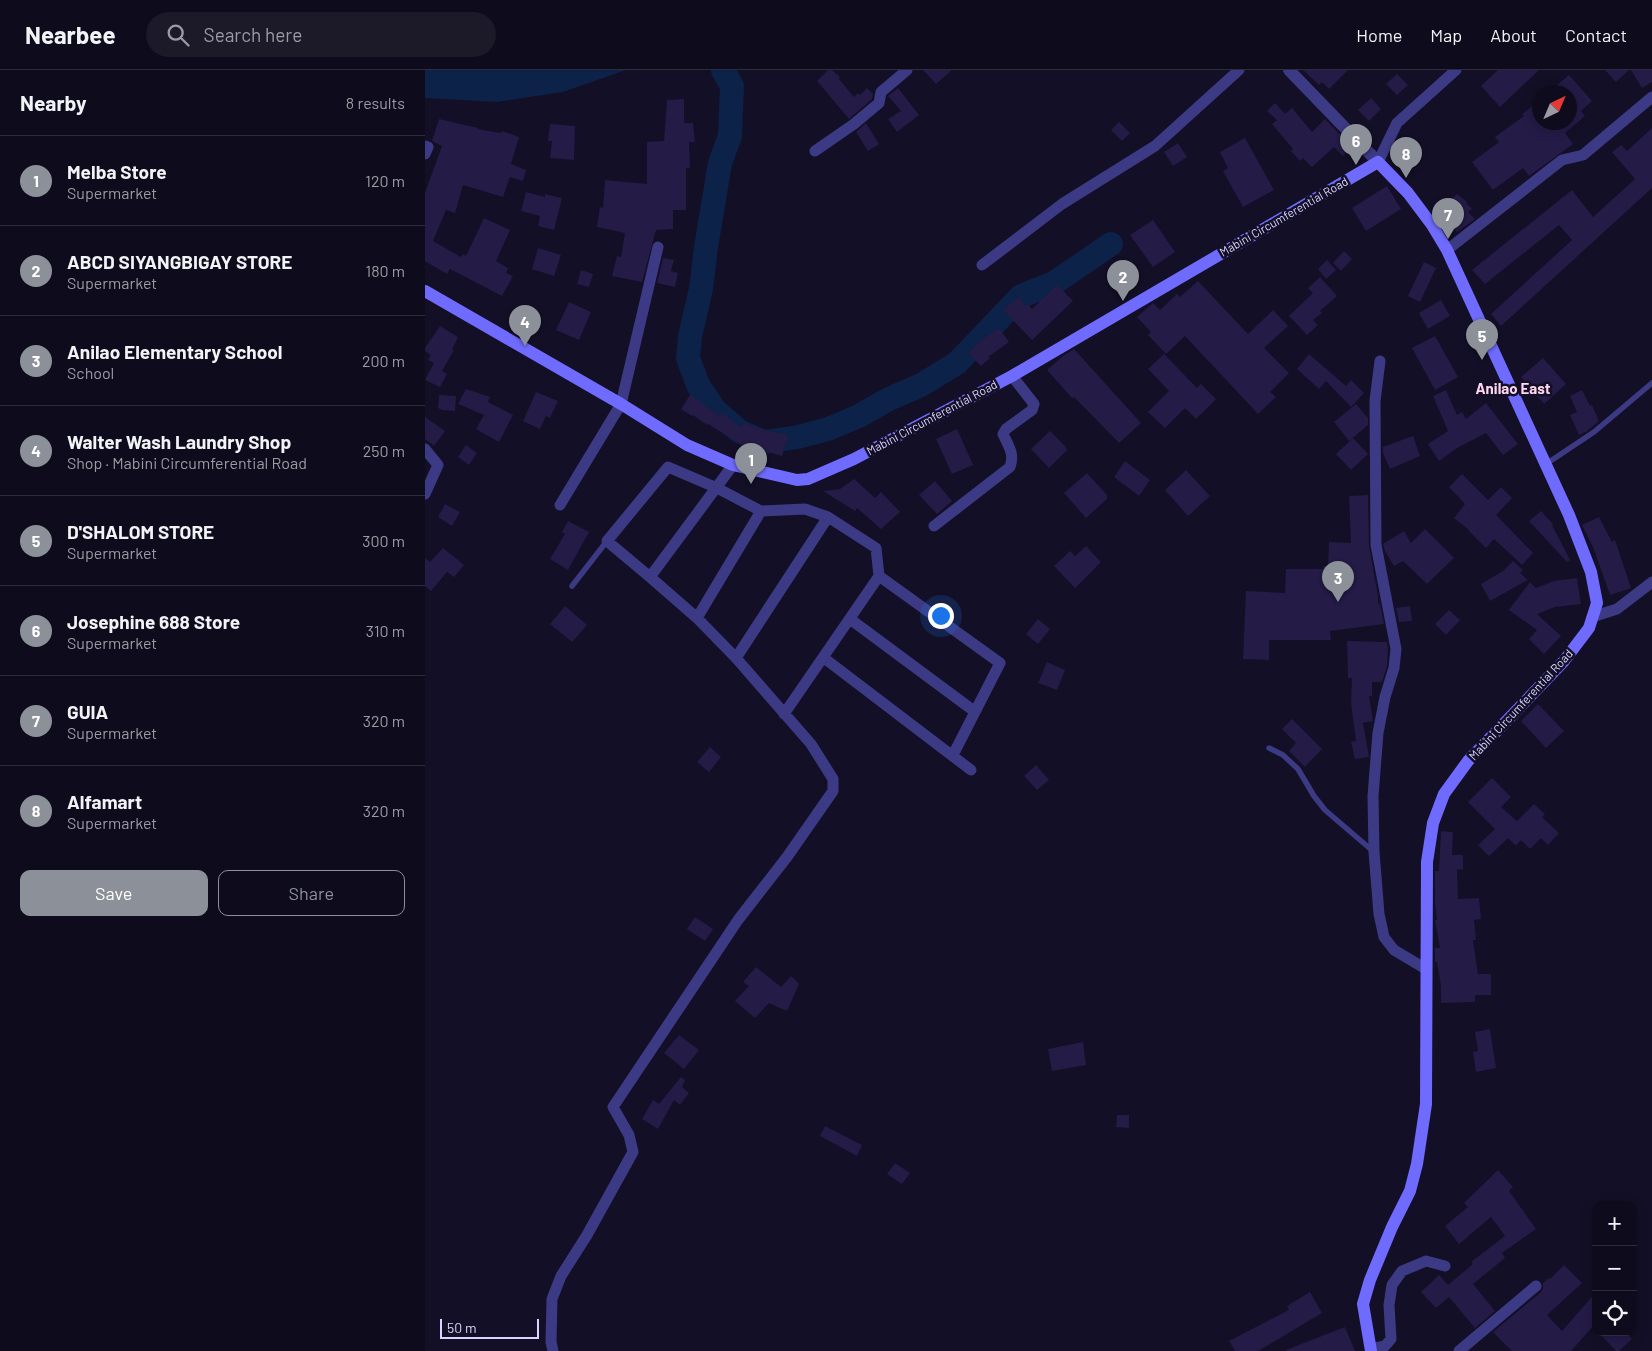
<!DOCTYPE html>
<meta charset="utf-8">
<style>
body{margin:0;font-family:Barlow,sans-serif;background:#1c1929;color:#f1f3f6}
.controls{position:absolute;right:15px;bottom:15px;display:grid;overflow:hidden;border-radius:10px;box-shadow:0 2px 12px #0003}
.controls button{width:45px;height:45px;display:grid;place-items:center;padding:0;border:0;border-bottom:1px solid #2e2b3b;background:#0e0b1c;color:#f1f3f6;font:25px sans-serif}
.compass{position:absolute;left:1107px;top:15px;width:45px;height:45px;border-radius:50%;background:#0e0b1c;box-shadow:0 2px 12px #0003;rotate:44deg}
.scale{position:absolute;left:15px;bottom:12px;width:99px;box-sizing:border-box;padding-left:5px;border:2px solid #d9d4ff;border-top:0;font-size:14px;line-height:18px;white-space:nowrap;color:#d9d4ff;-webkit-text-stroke:4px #130f26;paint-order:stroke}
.you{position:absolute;left:515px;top:545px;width:18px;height:18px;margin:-12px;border:4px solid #fff;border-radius:50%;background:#1a73e8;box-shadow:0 0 0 8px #1a73e833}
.badge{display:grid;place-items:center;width:32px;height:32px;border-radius:50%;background:#8c9099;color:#fff;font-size:16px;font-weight:700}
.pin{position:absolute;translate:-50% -41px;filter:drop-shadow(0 1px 2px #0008)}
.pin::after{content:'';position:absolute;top:26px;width:18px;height:15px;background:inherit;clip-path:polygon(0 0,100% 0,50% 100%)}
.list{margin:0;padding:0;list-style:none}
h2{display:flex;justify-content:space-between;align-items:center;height:65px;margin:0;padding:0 20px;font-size:21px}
h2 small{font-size:16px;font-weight:400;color:#9b9ba3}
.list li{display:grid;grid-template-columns:32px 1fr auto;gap:15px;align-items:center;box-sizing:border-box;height:90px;padding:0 20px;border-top:1px solid #2e2b3b}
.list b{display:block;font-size:19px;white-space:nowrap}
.list p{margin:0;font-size:16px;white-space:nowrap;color:#9b9ba3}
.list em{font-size:16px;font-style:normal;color:#9b9ba3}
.actions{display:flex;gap:10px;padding:15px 20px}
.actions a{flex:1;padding:11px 0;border:1px solid #8c9099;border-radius:10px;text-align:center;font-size:18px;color:#8c9099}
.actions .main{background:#8c9099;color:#fff}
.icon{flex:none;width:28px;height:28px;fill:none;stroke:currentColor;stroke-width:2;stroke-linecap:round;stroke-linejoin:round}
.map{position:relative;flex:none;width:1227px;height:1281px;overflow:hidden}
header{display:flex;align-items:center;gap:30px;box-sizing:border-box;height:70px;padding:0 25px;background:#0e0b1c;border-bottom:1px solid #2e2b3b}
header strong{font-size:24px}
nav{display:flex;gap:28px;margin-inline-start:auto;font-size:18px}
.search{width:350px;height:45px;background:#1c1929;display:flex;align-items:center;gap:12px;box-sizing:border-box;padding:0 18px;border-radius:28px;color:#9b9ba3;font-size:19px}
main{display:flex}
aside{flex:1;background:#0e0b1c}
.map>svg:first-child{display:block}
</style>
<header>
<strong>Nearbee</strong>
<div class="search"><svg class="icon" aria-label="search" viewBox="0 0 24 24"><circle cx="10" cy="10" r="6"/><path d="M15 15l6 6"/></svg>Search here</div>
<nav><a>Home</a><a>Map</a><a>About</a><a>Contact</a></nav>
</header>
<main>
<aside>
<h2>Nearby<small>8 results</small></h2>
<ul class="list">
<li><span class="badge">1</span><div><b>Melba Store</b><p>Supermarket</p></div><em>120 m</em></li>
<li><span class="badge">2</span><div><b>ABCD SIYANGBIGAY STORE</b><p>Supermarket</p></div><em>180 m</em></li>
<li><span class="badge">3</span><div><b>Anilao Elementary School</b><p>School</p></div><em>200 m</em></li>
<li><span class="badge">4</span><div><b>Walter Wash Laundry Shop</b><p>Shop · Mabini Circumferential Road</p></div><em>250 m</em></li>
<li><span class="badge">5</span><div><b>D'SHALOM STORE</b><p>Supermarket</p></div><em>300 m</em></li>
<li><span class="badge">6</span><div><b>Josephine 688 Store</b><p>Supermarket</p></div><em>310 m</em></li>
<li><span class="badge">7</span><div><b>GUIA</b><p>Supermarket</p></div><em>320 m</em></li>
<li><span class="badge">8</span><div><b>Alfamart</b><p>Supermarket</p></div><em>320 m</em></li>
</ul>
<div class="actions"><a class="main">Save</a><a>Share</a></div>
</aside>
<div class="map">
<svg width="1227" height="1281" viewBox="0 0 1227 1281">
<rect width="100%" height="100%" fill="#130f26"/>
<path fill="#0c2248" d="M0,0h201l-63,22 -66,10 -72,-4z"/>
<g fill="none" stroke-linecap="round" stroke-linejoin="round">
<path stroke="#0c2248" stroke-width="24" d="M298,0l9,16 -2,50 -10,27 -14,84 -5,42 -11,47 -2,22 10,27 17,25 24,21 25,11 34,-5 30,-8 31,-13 30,-17 32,-14 36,-22 64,-67 33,-13 57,-39"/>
</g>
<path fill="#241b47" d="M403,0h4l8,7 -1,2 15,18 4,-4 2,2 7,-7 6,6 -1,5 -23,20 -32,-38z
M498,0h29l-16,14z
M878,0h45l-19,19 -7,-7 -3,3z
M1073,0h41l-39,37 -19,-21z
M1180,0h24l-13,12z
M1206,0h21v12l-10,6z
M972,4l11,11 -11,10 -11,-11z
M1144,5l23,26 -11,10 4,5 -20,17 8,11 -44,32 -6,-8 -30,22 -21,-28 27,-20 -4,-5 29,-21 -2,-2 17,-13v21h30v-30h-20z
M473,18l21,27 -22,17 -9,-13 13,-8 -13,-15z
M946,28l10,11 -12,12 -11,-11z
M259,29v24h9l2,19h-6l1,26h-4v42h-13v19l-17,1 -14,52 -30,-6 5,-20 4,1 4,-24 -28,-6 3,-20 3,1 2,-28 42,4v-42l17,-1 3,-41z
M850,33l10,11 7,-6 20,24 13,-13 27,28 -9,9 -9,-9 -22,20 -9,-9 -3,3 -9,-10 2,-2 -21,-25 5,-4 -10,-9z
M14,49l39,9 -1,1 24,4 1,-2 17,6 -8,27 15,6 -3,11 -13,-4 -7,20 -40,-12 -8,28 -9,-3 -13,31 28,16 2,-3 3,2 18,-38 26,12 -14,31 12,7 -2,5 7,3 -11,20 -52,-27 -3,5 -22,-13v-68l17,-47 -10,-5z
M694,52l11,11 -8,8 -11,-11z
M441,53l13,21 -11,7 -12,-19z
M125,54l25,2 -1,34 -24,-2 2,-17h-4z
M1227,58v60l-151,138 -10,-12 81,-74 -13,-15 -74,59 -13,-14 100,-80 21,27 42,-38 -23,-27 9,-7 6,6z
M820,68l29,52 -31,17 -20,-36 5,-3 -8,-16z
M753,73l9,14 -14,9 -9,-14z
M962,116l14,23 -35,22 -14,-23z
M101,122l19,5v-3l17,4 -8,32 -16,-4 2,-10 -19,-5z
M1032,124l10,8 -1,1 6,6 -4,3 7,7 -18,13 -9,-9 -2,2 -8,-7 12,-11 -4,-3z
M728,150l22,32 -22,15 -23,-32z
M113,178l23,7 -7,21 -22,-7z
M919,181l8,8 -11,12 -8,-8z
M238,188l11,2 -3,11 7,2 -3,14 -18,-4z
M902,190l9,10 -10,9 -8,-10z
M999,192l12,6 -16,34 -12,-6z
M156,200l12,4 -4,13 -12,-3z
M895,207l17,19 -17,15 2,2 -9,7 5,5 -11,10 -18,-19 24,-23 -5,-5z
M773,211l50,53 25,-24 15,16 -24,22 25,25 -19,19 6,5 -18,17 -73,-78 -19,18 -18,-19 3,-3 -14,-15 16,-14 7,7 17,-16 3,3z
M632,215l16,16 -41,39 -29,-30 16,-13 6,9 2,-2 5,5z
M1016,230l9,16 -22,13 -9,-16z
M144,232l22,10 -12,28 -23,-10z
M15,256l18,11 -6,13h2l-12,21 5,3 -7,13 -15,-7 9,-17 -6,-3 3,-5 -6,-4v-3z
M574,258l10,14 -21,15 2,1 -9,8 -13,-13 12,-12z
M1010,266l23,41 -23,13 -23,-42z
M649,279l67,74 -22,20 -45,-46 -2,1 -25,-28 16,-14z
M739,284l33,34 4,-4 15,15 -20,20 -11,-11 -20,20 -17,-16 21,-21 -21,-22z
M884,284l37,32 5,-6 13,13 -13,14 -25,-26 -7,8 -22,-20z
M1118,288l23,26 -22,20 -23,-27z
M41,319l24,8 -2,5 25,13 -14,27 -23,-13 8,-14 -26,-11z
M1021,320l11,25 5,-3 4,7 20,-16 32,41 -15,11 -17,-22 -29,15 -18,13 -11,-17 20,-13 -15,-35z
M1157,320l8,16 2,-1 7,16 -12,10 -8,4 -9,-20 7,-3 -7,-16z
M111,322l22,9 -8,17 -4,-2 -6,13 -17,-8z
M14,325l17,1 -1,15 -13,-1 -4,-2z
M265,325l30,21 2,-3 20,15 2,-5 24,8 20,4 -6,21 -42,-12 -32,-20 -1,1 -14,-10 -1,1 -11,-7z
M931,334l12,14v7l-19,16 -15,-19z
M0,347l20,14 -11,15 -9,-7z
M532,359l16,36 -21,9 -16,-35z
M625,361l15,15 2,4 -18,18 -18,-19z
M988,366l7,20 -30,13 -7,-16v-6z
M928,368l15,16 -17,16 -15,-16z
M41,375l11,8 -8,12 -11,-8z
M700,391l25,19 -11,16 -25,-19z
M761,400l24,26 -22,20 -23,-26z
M662,403l20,22v4l-21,19 -22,-25z
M1037,404l26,26 13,-13 11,11 -16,17 37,38 -11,12 -28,-26 -8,9 -17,-17v-1l-15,-12 11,-14 -16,-17z
M429,409l21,19 6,-6 19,20 -19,17 -24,-21 -2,3 -32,-20 17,-2z
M510,411l17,20 -15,13 -18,-19z
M943,425l1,51 9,50v8h2l4,20 -54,7 1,9h-62v20l-26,-1 3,-68 39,2 1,-24h37v-3h5l1,-24 22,1 -2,-47z
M20,434l15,8 -8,14 -14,-9z
M1116,441l12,13 -1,1 18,35 -3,2 -38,-41z
M1174,447l13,25 3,-2 16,48 -21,7 -17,-48 -11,-22z
M143,451l21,11 -21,38 -18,-11 15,-25 -3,-2z
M1000,459l29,29 -27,26 -24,-23 -9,5 -9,-15 -2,-7 21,-13 7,12z
M661,476l15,16 -26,26 -21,-22 16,-15 5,5z
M18,478l21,17 -10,12 -7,-5 -16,19 -6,-5v-28l5,4z
M1088,491l10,9 -3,3 8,7 -38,21 -9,-17 22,-13z
M1152,508l4,26 -26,3 -18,7 24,22 -17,18 -15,-15 8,-9 -28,-20 21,-28 6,6 18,-7z
M140,536l22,19 -15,17 -22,-18z
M985,536l2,15 -13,1 -3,-14z
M1024,540l11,10 -14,15 -11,-11z
M613,549l12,10 -12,15 -12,-10z
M922,571l40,1 1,7 -1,17 -5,16h-10v14h-3l4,25 -10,2 6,34 -14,2 -4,-17 5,-1 -5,-38 1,-25h-4z
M622,592l18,8 -8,20 -19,-7z
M1113,634l26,27 -18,17 -25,-27z
M867,649l30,30 -17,18 -16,-16 7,-8 -14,-14z
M285,677l11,10 -12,15 -12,-10z
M611,695l13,15 -12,10 -13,-14z
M1067,708l19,19 -10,10 16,14 17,-17 11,10 -3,3 17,16 -11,12 -7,-7 -11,11 -9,-9 -5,6 -8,-8 -19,18 -11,-11 17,-16 -27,-27z
M1016,761l12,1 -1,23h11v15l-6,-1 1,30 21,-1 2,21 -7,1 2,20h-3l5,34h13v21h-16v7l-34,1v-17l-4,-24h-2v-14h5l-5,-28h2l-2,-18v-31h4z
M270,847l18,12 -8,12 -18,-12z
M331,897l25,20 10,-11 8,8 -12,27 -18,-8 -14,15 -20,-17 14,-15 -6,-4z
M1065,959l6,39 -20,4 -3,-20 5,-1 -3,-19z
M254,965l20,15 -15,19 -20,-16z
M658,972l3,23 -34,6 -4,-22z
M256,1007l4,3 -3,7 7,6 -9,12 -6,-5 -16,29 -16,-10 11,-19 6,4z
M692,1045h12v13l-13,-1z
M400,1056l37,19 -5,11 -37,-20z
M470,1093l15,10 -8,11 -15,-10z
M1073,1100l15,17 -4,4 27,38 -34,24 3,5 -32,26 22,27 -20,17 -26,-31 -13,11 -15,-16 18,-17 9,10 25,-21 -2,-2 34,-26 -14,-19 -32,27 -14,-18 23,-19 -4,-4z
M1139,1195l18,18 -35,32 15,16 34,-39v31l-25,28h-59l-19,-19 48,-40 2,-4v-5l6,-5 1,1z
M885,1222l12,21 -64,38h-23l-6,-10 60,-31 -2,-4z
M920,1257l10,24h-69v-1z
M1173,1262h27l7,7 -13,12h-3z"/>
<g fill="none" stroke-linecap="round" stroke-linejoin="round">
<path stroke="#3d3a85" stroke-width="5.5" d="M1121,394l48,-32 58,-49
M147,516l35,-45
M844,678l14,7 15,14 16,27 11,14 49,42"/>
<path stroke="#3d3a85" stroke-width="11" d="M0,76l3,1 -3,7
M390,81l39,-27 25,-21 2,-11 26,-22
M953,92l19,-39 59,-53
M1022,180l115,-90 21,-5 69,-58
M557,195l80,-61 93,-58 84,-76
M955,291l-5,40 1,144 20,104 -2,19 -9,29 -7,36 -5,63 1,56 5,62 5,23 10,13 32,19
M0,379l13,16 -13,29
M135,435l61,-101 37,-157
M509,456l76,-59c5,-13 -2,-22 -7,-33l3,-5 26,-19 2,-6 -22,-28
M225,507l-43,-36 61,-74 49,21 44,23 44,-2 23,8 48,31 3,28 121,87 -47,92
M1167,547l25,-8 35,-27
M272,548l64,-107
M425,549l124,92
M311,588l92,-141
M399,588l147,112
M359,644l95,-138
M946,1279l14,-3 6,-7 -2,-34 3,-20 10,-14 24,-10 19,5
M128,1281l-2,-9 1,-43 9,-23 26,-41 46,-83 -4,-17 -16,-28 125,-187 49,-63 46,-66v-12l-22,-35 -75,-86 -39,-40 -47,-41 83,-112
M1034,1281l77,-65"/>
<path stroke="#3d3a85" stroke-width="12" d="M864,0l89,92"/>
<path stroke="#6f6bff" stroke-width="12" d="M0,221l196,113 66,41 46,20 64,15 11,-1 46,-20 158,-83 366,-214 30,31 24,32 15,25 122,265 22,57 6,31 -8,25 -25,33 -96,100 -24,33 -11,29 -6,39 -1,242 -9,60 -7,27 -18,36 -22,53 -7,24 8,47"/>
</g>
<g text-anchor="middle" stroke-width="5" stroke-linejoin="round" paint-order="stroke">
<g font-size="12" fill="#d9d4ff" stroke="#130f26">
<text transform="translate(859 147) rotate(-30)" y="4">Mabini Circumferential Road</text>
<text transform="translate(507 348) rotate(-28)" y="4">Mabini Circumferential Road</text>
<text transform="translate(1096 635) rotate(-47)" y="4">Mabini Circumferential Road</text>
</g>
<g font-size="15" font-weight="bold" fill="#ffd6f0" stroke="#130f26">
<text x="1088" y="324">Anilao East</text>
</g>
</g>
</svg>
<div class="controls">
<button>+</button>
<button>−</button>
<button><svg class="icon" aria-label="locate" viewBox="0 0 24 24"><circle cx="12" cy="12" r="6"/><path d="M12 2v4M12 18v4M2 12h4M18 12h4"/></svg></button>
</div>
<svg class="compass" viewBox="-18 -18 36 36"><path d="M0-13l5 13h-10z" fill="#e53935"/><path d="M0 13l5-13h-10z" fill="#9b9ba3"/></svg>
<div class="scale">50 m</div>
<div class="you"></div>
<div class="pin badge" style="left:326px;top:414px">1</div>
<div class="pin badge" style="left:698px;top:231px">2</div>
<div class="pin badge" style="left:913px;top:532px">3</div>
<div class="pin badge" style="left:100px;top:276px">4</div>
<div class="pin badge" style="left:1057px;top:290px">5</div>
<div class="pin badge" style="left:931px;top:95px">6</div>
<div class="pin badge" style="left:1023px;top:169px">7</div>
<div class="pin badge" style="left:981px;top:108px">8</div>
</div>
</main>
